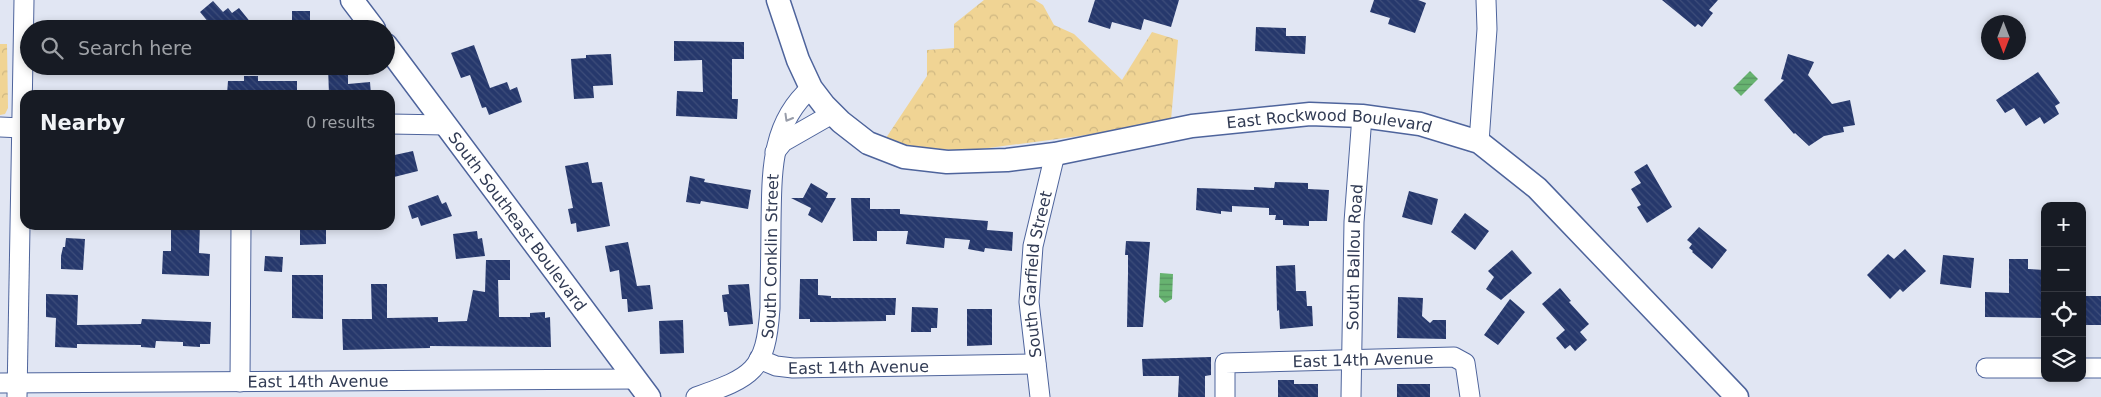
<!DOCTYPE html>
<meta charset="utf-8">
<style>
body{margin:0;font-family:"DejaVu Sans",sans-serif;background:#242831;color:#f1f3f6}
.controls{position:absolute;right:15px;bottom:15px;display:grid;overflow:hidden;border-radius:10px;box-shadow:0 2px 8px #0003}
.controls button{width:45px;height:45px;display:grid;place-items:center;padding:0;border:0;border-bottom:1px solid #363941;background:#171b24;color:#f1f3f6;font:25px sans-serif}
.compass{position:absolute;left:1981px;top:15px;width:45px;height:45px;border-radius:50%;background:#171b24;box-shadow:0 2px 8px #0003;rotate:180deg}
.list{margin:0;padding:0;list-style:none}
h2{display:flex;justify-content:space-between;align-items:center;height:65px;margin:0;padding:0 20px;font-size:21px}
h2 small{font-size:16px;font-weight:400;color:#9ea1a6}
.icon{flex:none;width:28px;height:28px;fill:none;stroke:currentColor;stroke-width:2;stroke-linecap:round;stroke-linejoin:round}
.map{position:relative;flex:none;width:2101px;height:397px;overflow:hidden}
.search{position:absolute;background:#171b24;box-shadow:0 2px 8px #0003;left:20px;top:20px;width:375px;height:55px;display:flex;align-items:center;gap:12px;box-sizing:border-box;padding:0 18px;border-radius:28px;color:#9ea1a6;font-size:19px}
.panel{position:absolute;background:#171b24;box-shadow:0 2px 8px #0003;left:20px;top:90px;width:375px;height:140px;border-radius:15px}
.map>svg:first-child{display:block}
</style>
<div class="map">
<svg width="2101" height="397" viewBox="0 0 2101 397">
<defs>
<pattern id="forest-crowns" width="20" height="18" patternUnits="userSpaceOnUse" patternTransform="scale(1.25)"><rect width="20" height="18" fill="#f0d494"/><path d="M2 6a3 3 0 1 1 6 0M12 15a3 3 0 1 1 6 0" fill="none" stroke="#ceb782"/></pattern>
<pattern id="water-rules" width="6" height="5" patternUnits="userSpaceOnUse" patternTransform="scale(1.25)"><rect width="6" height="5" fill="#67b370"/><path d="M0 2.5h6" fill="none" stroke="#55935f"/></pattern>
<pattern id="building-back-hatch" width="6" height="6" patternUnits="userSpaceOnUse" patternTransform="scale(1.25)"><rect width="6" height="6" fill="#26386c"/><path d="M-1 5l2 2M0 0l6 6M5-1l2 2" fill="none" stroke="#3d4d7a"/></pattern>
</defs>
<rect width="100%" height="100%" fill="#e1e6f3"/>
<path fill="url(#forest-crowns)" d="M984,0h51l8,5 11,20 20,9 48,46 30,-48 26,8 -7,80 -69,13 -136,18 -56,-4 -24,-9 41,-62v-26l27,-2v-24z
M0,44h7l1,64 -3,6 -5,1z"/>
<path fill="url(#water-rules)" d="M1750,71l8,8 -17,17 -8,-8z
M1160,273l13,1 -1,25 -7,4 -6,-6z"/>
<path fill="url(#building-back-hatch)" d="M1095,0h84l-8,27 -27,-8 -3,11 -29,-8 -2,7 -22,-7z
M1374,0h44l8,3 -11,30 -27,-9 2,-6 -20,-6z
M1662,0h56l-9,10 4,3 -11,14 -4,-3 -3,3z
M213,1l10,11 5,-4 4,5 7,-5 17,21h-42l-14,-17z
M292,11h18v18h-18z
M1256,27l30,1v8h20l-1,18 -50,-3z
M674,41l70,1v17h-12v40h6l-1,20 -61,-3 1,-25 26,1 -1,-32 -28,1z
M474,45l16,43 17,-6 3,8 7,-3 5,15 -33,13 -3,-8 -4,1 -12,-33 -9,3 -10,-25z
M611,54l2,31 -20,1 1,12 -20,1 -3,-40 15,-1v-3z
M1788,54l26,8 -6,13 24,29 18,-4 5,25 -12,2 1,5 -20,4 -15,10 -14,-13 -1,1 -30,-34 20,-20 -3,-1z
M328,66h20v18l22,-2 1,13h-42z
M2038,72l22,31 -5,3 4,8 -15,10 -4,-7 -14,9 -12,-18 -9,5 -9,-13z
M244,76h14v5h39v14l-70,-1 1,-13h16z
M413,151l5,20 -28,7v-22z
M588,162l4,21 10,-1 8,44 -33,6 -1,-9 -5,1 -3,-15 5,-1 -8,-42z
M1647,164l25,43 -25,16 -10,-16 4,-2 -10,-16 10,-6 -7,-11z
M690,176l15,3 -1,3 47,8 -3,19 -47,-8 -1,3 -14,-2z
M1275,182l33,1v6l21,1 -2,31h-18v5l-26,-1v-5h-8l1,-5h-7v-7l-37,-2v6l-11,-1v3l-25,-4 1,-22 57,2v-3l20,1z
M811,183l17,10 -2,5h10l-14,25 -14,-8 3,-7 -20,-10h12z
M1409,191l29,8 -6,26 -30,-8z
M438,195l4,9 4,-2 6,14 -31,10 -3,-9 -6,2 -4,-13z
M851,198h19v11h30v5l88,7 -1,9 26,2 -1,19 -27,-3 -1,4 -16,-3 2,-9 -25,-2 -1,10 -38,-4 2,-13h-31v10h-24z
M1465,213l24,18 -14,19 -24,-18z
M171,225h29l-1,28 11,1 -1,22 -47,-2 1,-23h8z
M300,225h26v19l-26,1z
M1699,227l28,23 -15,19 -20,-17 1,-1 -4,-3 3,-4 -5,-4z
M477,231l1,8 4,-1 3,18 -29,3 -3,-25z
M66,238l19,1 -2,31 -22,-1v-13l2,-9h2z
M1126,241l24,1 -7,85h-16l1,-54v-18h-3z
M628,242l9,44 13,-1 3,24 -25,3 -1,-13h-5l-3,-29 -9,2 -5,-26z
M1905,249l21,22 -23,21 -3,-3 -10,10 -23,-24 21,-21 6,5z
M1512,250l20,23 -31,27 -15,-11 8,-12 -6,-6z
M1943,255l31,3 -3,30 -31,-4z
M265,256l18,1 -1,15 -18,-1z
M2009,259h19v10l17,1v48l-60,-1v-25l24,1z
M486,260h24v20h-12l1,37h31v-4l15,-1v6l5,-1 1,30 -121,-1v2l-87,2 -1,-31h30l-1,-35h16v34l51,-1v5l29,-1 6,-31 12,2z
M1295,265l1,26h10l1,15h5l1,20 -33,3 -1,-19 -2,1 -1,-45z
M292,275h31v44l-31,-1z
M800,279h18v16l13,1v2h65l-1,17h-9v6l-56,1h-20v-3h-11z
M749,284l4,40 -24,2 -2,-14h-3l-2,-17 7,-1 -1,-9z
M1560,288l11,13 -2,1 20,22 -9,8 7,8 -12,11 -5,-6 -5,4 -9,-11 9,-8 -23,-26z
M46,294l32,1 -1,30 64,-1 1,-5 69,3 -1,22h-10v3l-17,-1v-4l-27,-1 -1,7 -14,-1v-2l-64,-1v4l-22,-1 1,-29 -10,-1z
M2082,296h19v29h-19z
M1398,297l25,1 -1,18 8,7 3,-3h13v19l-49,-1z
M1510,299l15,13 -27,33 -14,-10z
M912,307l26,1 -1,20h-6v4h-20z
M967,309h25v36l-25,1z
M683,320l1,33 -24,1 -1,-33z
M1211,357v18l-6,1v21h-27l1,-21h-36l-1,-17z
M1278,380h16v4h24v13h-40z
M1397,384h33v13h-33z"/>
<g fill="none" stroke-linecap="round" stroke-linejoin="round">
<defs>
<g id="minor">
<path d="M390,124l56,1"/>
<path d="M0,127l22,1"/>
<path d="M1479,142l8,-113 -1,-29"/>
<path d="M775,152l8,-10 49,-28"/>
<path id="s1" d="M759,359l17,7 17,2 243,-4"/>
<path d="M1986,368h59"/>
<path d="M2082,368h19"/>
<path d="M240,382l1,-157"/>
<path id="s2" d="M0,383l635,-4"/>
<path d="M17,397l7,-397"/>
<path id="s3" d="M696,397c56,-20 70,-25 74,-89 0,-28 1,-56 1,-85 1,-50 -1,-99 40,-135"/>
<path id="s4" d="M1040,397l-11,-95 4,-56 22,-92"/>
<path id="s5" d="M1225,397v-34l229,-6 11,6 5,34"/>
<path id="s6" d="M1351,397l3,-175 8,-106"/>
</g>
<g id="tertiary">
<path d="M352,0l22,29"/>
<path id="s7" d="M778,0l20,60 13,28 13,17 17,17 27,21 36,14 43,5 60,-2 48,-6 137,-28 118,-12 52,2 58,8 59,18 58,46 200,209"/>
<path id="s8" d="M386,45l263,352"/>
</g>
</defs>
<use href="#minor" stroke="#4e649c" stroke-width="21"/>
<use href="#tertiary" stroke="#4e649c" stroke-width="25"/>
<use href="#minor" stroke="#fff" stroke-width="19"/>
<use href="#tertiary" stroke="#fff" stroke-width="22"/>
</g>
<defs><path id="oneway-chevron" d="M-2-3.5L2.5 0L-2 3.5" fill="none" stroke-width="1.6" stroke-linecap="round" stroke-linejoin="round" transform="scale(1.25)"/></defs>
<use stroke="#989daa" href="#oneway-chevron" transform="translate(788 118) rotate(120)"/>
<g text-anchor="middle" stroke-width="5" stroke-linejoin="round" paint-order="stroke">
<g font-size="16" fill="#313b54" stroke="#f4f4f4">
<text dy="6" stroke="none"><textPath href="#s7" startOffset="642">East Rockwood Boulevard</textPath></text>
<text dy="6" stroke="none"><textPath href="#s8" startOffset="220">South Southeast Boulevard</textPath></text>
<text dy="6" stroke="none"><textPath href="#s3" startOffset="180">South Conklin Street</textPath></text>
<text dy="6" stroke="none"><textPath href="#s6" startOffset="140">South Ballou Road</textPath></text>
<text dy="6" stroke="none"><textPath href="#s4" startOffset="124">South Garfield Street</textPath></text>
<text dy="6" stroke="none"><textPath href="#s5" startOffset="172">East 14th Avenue</textPath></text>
<text dy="6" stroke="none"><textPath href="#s1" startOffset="101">East 14th Avenue</textPath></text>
<text dy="6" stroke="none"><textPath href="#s2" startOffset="318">East 14th Avenue</textPath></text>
</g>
</g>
</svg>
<div class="controls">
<button>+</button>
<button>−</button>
<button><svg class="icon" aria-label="locate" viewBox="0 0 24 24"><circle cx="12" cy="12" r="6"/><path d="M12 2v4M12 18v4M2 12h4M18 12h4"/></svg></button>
<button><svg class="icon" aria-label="layers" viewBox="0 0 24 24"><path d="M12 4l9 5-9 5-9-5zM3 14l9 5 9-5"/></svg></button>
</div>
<svg class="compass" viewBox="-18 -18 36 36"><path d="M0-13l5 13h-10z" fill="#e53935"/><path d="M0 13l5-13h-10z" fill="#9ea1a6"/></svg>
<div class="search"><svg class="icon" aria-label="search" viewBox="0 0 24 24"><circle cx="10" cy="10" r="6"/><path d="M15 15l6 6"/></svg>Search here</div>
<section class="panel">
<h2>Nearby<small>0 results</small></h2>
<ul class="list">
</ul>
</section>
</div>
